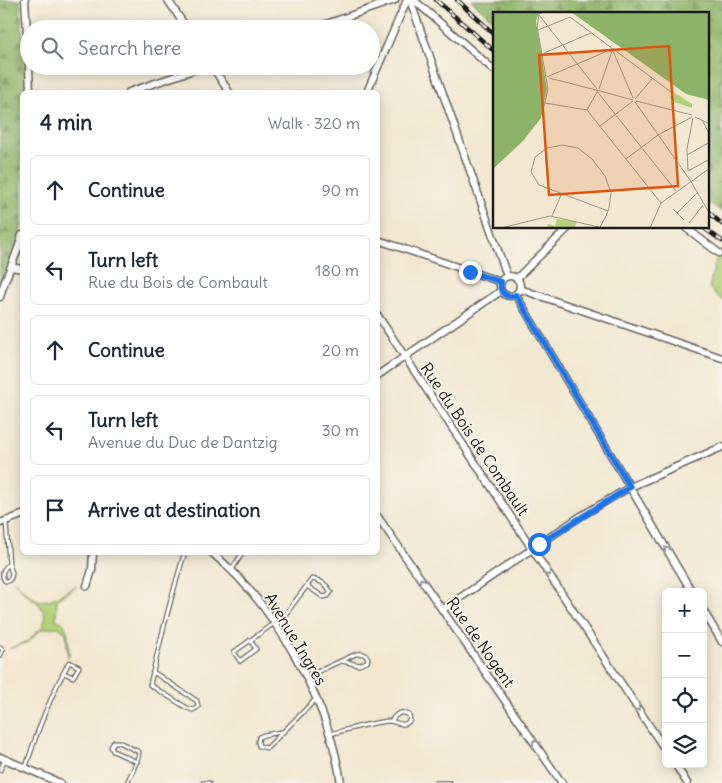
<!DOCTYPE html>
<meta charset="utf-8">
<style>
body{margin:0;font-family:Delius,sans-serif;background:#f2f2f3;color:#1f2937}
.controls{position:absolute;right:15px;bottom:15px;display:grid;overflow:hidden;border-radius:8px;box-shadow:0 2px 12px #0003}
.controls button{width:45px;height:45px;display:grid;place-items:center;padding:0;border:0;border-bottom:1px solid #e0e1e3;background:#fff;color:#1f2937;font:25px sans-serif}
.stop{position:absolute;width:15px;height:15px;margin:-11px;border:4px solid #1a73e8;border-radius:50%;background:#fff}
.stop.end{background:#1a73e8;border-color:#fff;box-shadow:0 1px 5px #0008}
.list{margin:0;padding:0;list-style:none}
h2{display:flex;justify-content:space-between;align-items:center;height:65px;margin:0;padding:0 20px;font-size:21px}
h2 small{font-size:16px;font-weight:400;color:#747a83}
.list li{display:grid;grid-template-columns:32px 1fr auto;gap:15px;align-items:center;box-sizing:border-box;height:70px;margin:0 10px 10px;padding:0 10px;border:1px solid #e0e1e3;border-radius:8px}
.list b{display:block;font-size:19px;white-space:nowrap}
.list p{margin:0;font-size:16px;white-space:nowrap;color:#747a83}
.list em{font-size:16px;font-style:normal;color:#747a83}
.icon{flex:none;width:28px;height:28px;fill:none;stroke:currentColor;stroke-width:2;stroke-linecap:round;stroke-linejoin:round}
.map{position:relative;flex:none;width:722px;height:783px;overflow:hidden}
.search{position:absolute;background:#fff;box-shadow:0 2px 12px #0003;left:20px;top:20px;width:360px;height:55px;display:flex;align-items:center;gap:12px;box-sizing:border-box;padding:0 18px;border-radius:28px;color:#747a83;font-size:19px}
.panel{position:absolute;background:#fff;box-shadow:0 2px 12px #0003;left:20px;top:90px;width:360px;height:465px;border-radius:8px}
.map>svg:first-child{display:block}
</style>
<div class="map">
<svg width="722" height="783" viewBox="0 0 722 783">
<defs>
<pattern id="grass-tufts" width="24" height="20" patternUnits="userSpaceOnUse" patternTransform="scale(1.25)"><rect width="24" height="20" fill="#b2d178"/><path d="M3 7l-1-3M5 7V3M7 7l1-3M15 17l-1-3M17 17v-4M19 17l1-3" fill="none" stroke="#98b367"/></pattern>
<pattern id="forest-firs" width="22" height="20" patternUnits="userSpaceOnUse" patternTransform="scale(1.25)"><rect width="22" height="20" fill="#8db368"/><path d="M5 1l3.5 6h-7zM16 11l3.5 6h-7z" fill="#729155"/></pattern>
</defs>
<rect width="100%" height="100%" fill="#f7f3e8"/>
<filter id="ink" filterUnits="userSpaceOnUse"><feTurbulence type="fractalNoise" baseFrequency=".02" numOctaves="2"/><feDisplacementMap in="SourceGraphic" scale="10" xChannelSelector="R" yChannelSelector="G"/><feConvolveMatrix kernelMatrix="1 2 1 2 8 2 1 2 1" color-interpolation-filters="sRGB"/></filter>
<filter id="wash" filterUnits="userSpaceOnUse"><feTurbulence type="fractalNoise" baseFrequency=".0096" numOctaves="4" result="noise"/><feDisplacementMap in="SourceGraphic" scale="20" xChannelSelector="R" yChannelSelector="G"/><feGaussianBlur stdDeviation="1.12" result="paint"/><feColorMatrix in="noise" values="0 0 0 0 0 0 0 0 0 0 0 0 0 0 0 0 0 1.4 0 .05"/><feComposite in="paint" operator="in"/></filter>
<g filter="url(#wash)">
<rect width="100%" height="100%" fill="#f2e8d2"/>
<path fill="url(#grass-tufts)" stroke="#67764a" d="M721,251h1v50l-13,-13 8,-33z"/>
<path fill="url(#forest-firs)" stroke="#546842" d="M0,0h20l7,92h-5v132l-6,25 -16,33z
M471,0h251v212l-14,-10v-188h-214v7z"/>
<path fill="#b2d178" stroke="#67764a" d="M13,580c7,5 12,12 19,17 15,11 31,-6 45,-11l-20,13 -1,21c15,2 12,24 13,37l-1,1 -2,-25 -8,-6 -16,2 -14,13 -19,7 19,-8 15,-15 2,-6 -1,-8 -5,-8 -12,-9z"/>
</g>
<g filter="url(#ink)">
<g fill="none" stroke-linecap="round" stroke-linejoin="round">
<defs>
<path id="lane" d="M6,522l3,42 3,9 -1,5 -3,3h-3c-5,-7 -2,-12 4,-17
M231,571l12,-19
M250,640l6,9 -16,12 -6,-9 50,-36 28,-37c8,1 15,6 19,13l-3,4 -5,1 -16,-11
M0,647l3,3 -3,6
M153,672l44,29 1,6 -5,3 -6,-2 -37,-23c10,-44 21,-89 35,-133
M306,677l50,-23c6,-1 8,-1 12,4l-1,4 -8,3 -17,-4
M281,732l-17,3 -5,2 -1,5 1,4 8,2 48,-48
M330,734c16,-4 43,-12 59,-13 8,0 14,8 21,-1l-1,-5c-8,-5 -13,-1 -18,6
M26,767c11,-37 25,-72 43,-105l10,5 -6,10 -9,-4
M0,770l5,-10
M127,783c4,-10 11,-20 12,-31l-20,-10h-5l-3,5 2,4 24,11
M203,783h6
M436,783h14"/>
<path id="street" d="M25,0l4,64
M168,0l19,29
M410,0l97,276
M414,0l80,70
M312,29l83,-29
M29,66l1,26
M212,66l17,26
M129,92l76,-26
M367,92l40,-92
M686,228l33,25
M378,240l123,42
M11,267l11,2
M500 286a10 10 0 1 1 20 0a10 10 0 1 1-20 0Z
M517,278l51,-50
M520,289l202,69
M516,295l176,297
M0,297c5,-21 17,-40 22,-62
M378,316l288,435
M378,375l123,-84
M378,517l184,266
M0,523l22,-8
M211,552c64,52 118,150 130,231
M87,586l5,-16 1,-18
M442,610l139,-94 49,-29 92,-40
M703,610l19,32
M0,757l60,26
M675,764l12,19"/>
</defs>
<use href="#lane" stroke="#67635c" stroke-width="5.5"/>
<use href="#street" stroke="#67635c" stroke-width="9"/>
<use href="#lane" stroke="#fff" stroke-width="3"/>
<use href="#street" stroke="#fff" stroke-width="6"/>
<defs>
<path id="rail" d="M436,0l58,51
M457,0l37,34
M708,212l14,12
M704,228l18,13"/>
</defs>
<use href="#rail" stroke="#1c1c1c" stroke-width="4.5"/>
<use href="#rail" stroke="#f7f3e8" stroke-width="2.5" stroke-dasharray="8" stroke-linecap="butt"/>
</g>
<defs><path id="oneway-chevron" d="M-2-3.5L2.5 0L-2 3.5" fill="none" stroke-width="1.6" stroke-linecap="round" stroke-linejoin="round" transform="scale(1.25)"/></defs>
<g stroke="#999">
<use href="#oneway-chevron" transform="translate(667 550) rotate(-121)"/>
<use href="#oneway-chevron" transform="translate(548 573) rotate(56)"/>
<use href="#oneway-chevron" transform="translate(422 581) rotate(-125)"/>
<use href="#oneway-chevron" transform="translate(637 708) rotate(56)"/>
<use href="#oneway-chevron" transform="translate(535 743) rotate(-125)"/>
</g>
</g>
<g fill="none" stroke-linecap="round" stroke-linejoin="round" filter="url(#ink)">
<path stroke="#1a73e8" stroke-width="6" d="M470,272l31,10c-2,10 5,17 15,13l114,192 -91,57"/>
</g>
<g text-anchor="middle" stroke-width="4" stroke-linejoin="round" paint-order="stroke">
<g font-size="16" fill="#1c1c1c" stroke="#f7f3e8">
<text transform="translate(475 439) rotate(56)" y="6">Rue du Bois de Combault</text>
<text transform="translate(296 639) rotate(59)" y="6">Avenue Ingres</text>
<text transform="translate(481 642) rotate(55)" y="6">Rue de Nogent</text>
</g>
</g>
<g transform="translate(493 12)">
<rect width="216" height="216" fill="#f2e8d2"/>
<path d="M179,79l20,13v4l-18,-6 -4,-4z" fill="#b2d178"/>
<path d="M0,0h52l-7,3 -2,6 11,68 -6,29 -18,23 -30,28zM78,0h138v88l-23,-6z" fill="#8db368"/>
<path d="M64,207l20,3 -3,6h-27l1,-4 7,2z" fill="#b2d178"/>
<path fill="none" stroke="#9c9689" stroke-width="1" d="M45,18l32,-13 101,75M120,39l20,47M51,41l47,-20M54,65l65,-28M56,66l47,12M106,77l13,-38M107,79l-4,-1 80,101M107,79l33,9M142,87l17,-20M143,89l56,14M142,90l55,78 20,34M52,91l42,7 74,93M94,98l10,-18M49,103l6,-26 -11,-63 2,-11 58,74M202,105l15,7M209,108l8,15M107,114l33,-25M194,143l23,-13M133,147l32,-24 34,-18M195,159l-1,-22 6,-31M195,159l22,-12M180,197l11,11M184,201l20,-20M59,204l9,-21M196,211l14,-18M107,215l5,-9 3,-7 1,-3 2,-15 -6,-17 -13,-17 -14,-11 -16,-3 -15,3 -12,9 -4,15 8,13 69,26M8,216l49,-12 49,11M157,216l11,-25 49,-35"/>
<path fill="#de560d" fill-opacity="0.15" stroke="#de560d" stroke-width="2.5" d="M176,34l9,140 -129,9 -10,-140z"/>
<rect width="216" height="216" fill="none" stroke="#1c1c1c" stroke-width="2.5"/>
</g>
</svg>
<div class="controls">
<button>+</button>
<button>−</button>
<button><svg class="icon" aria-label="locate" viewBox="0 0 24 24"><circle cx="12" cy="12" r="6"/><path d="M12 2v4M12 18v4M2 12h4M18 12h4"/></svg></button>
<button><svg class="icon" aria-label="layers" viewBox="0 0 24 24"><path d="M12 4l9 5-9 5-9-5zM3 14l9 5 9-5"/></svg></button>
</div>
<div class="stop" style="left:539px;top:544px"></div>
<div class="stop end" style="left:470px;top:272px"></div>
<div class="search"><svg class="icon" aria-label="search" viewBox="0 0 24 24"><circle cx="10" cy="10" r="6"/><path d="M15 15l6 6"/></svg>Search here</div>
<section class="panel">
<h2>4 min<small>Walk · 320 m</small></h2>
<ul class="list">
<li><svg class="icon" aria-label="ahead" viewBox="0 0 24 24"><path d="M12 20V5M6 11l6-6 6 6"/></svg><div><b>Continue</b></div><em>90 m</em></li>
<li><svg class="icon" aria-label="left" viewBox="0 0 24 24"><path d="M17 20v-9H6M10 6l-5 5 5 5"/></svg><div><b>Turn left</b><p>Rue du Bois de Combault</p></div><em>180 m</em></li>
<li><svg class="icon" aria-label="ahead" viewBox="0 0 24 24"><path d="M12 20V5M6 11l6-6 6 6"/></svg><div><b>Continue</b></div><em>20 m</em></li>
<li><svg class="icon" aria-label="left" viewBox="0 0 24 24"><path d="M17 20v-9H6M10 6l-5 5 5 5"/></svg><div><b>Turn left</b><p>Avenue du Duc de Dantzig</p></div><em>30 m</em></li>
<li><svg class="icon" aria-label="arrive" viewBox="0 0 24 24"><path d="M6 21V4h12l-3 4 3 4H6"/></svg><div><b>Arrive at destination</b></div></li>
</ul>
</section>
</div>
